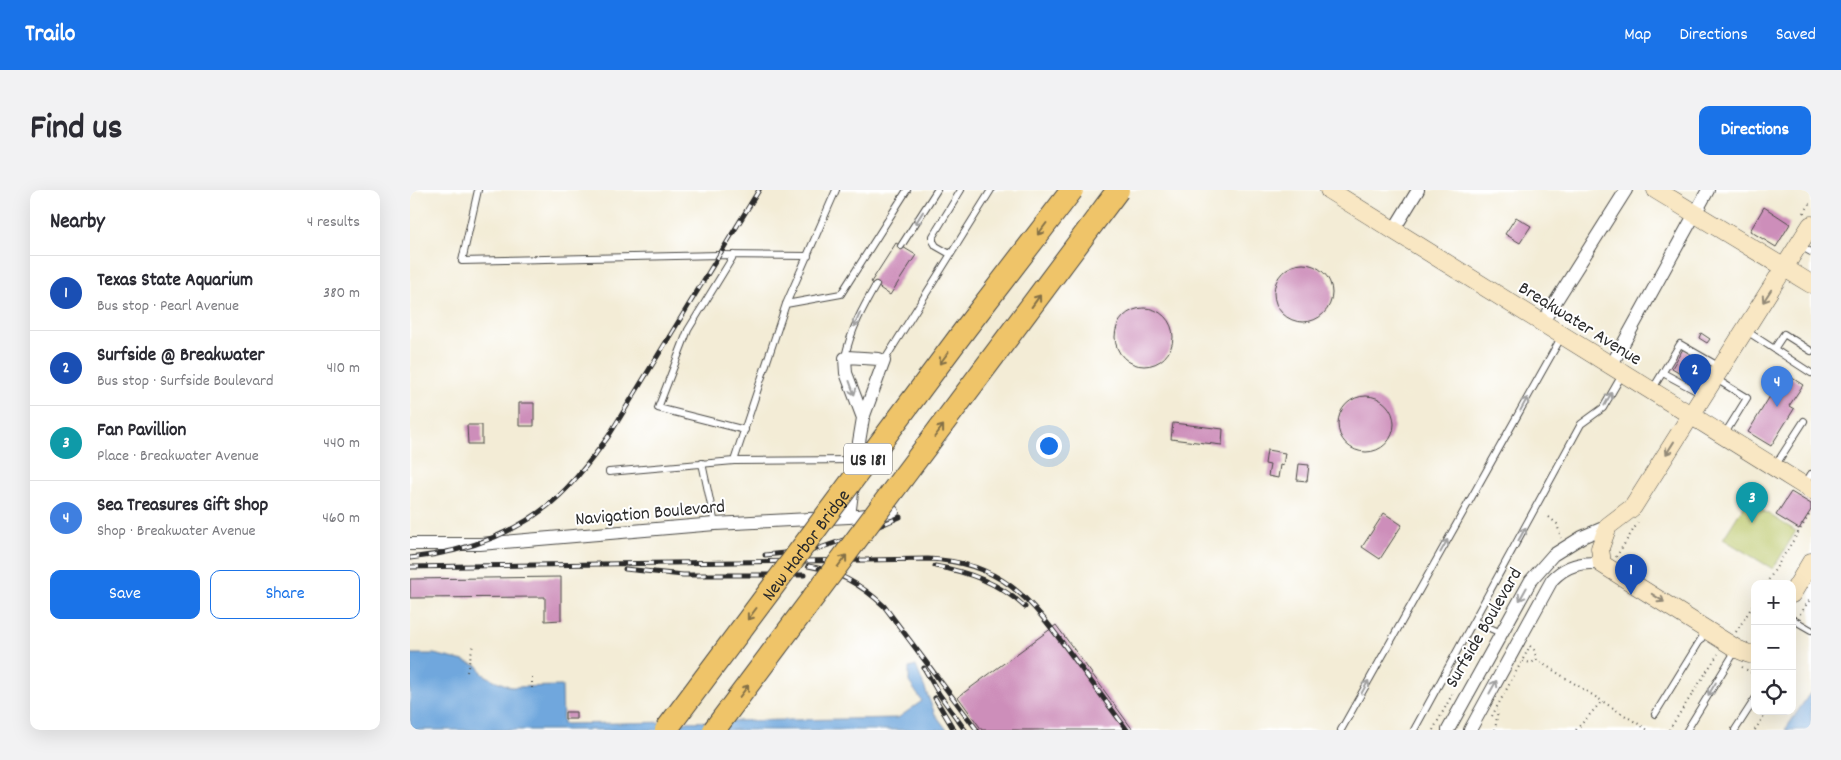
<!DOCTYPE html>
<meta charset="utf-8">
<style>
body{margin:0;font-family:Dekko,sans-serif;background:#f2f2f3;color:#2b2b33}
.controls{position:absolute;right:15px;bottom:15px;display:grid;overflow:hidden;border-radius:10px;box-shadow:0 5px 20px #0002}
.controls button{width:45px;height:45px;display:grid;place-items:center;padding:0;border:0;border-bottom:1px solid #e1e1e2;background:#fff;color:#2b2b33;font:25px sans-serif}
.you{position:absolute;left:638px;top:255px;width:18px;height:18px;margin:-12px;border:4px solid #fff;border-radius:50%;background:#1a73e8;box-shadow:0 0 0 8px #1a73e833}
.badge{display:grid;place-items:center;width:32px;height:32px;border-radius:50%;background:#1a73e8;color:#fff;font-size:16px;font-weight:700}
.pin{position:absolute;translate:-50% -41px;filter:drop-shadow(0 1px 2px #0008)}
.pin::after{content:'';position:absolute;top:26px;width:18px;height:15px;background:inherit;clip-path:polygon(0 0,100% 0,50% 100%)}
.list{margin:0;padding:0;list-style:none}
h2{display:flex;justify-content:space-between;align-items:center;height:65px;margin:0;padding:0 20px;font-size:21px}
h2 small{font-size:16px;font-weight:400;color:#7c7c81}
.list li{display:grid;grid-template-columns:32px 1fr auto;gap:15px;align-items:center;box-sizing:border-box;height:75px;padding:0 20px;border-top:1px solid #e1e1e2}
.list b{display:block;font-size:19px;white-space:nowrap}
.list p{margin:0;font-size:16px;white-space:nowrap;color:#7c7c81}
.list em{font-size:16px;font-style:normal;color:#7c7c81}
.actions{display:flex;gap:10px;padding:15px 20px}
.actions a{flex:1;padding:11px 0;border:1px solid #1a73e8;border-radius:10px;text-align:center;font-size:18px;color:#1a73e8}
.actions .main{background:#1a73e8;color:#fff}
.icon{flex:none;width:28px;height:28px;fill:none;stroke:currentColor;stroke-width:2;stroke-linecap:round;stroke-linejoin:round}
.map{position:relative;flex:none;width:1401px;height:540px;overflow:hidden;border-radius:10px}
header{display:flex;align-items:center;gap:30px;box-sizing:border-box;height:70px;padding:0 25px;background:#1a73e8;color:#fff}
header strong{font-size:24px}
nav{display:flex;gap:28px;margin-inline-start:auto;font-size:18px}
.intro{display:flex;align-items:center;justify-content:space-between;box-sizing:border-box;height:120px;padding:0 30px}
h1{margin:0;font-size:35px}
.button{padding:12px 22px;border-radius:10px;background:#1a73e8;color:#fff;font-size:18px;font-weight:700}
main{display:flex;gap:30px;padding:0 30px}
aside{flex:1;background:#fff;border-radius:10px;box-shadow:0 5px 20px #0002}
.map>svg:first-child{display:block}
</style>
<header>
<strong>Trailo</strong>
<nav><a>Map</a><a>Directions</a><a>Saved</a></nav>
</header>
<div class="intro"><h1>Find us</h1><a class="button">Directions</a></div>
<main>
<aside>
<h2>Nearby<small>4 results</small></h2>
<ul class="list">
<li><span class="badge" style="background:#1a4fb4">1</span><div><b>Texas State Aquarium</b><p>Bus stop · Pearl Avenue</p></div><em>380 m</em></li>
<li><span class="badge" style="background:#1a4fb4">2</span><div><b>Surfside @ Breakwater</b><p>Bus stop · Surfside Boulevard</p></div><em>410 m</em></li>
<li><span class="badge" style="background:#0f9aa8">3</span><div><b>Fan Pavillion</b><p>Place · Breakwater Avenue</p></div><em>440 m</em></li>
<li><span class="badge" style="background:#3f7fe0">4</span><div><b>Sea Treasures Gift Shop</b><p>Shop · Breakwater Avenue</p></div><em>460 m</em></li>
</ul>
<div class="actions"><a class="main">Save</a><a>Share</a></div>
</aside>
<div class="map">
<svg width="1401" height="540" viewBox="0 0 1401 540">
<rect width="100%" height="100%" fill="#fff"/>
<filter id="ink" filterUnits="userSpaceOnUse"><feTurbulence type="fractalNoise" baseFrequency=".02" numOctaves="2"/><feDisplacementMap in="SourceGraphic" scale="10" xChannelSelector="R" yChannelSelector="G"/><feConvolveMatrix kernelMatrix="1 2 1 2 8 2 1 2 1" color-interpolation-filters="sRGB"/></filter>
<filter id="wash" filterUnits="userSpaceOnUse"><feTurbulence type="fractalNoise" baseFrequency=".0096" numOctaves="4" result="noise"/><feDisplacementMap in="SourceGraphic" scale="20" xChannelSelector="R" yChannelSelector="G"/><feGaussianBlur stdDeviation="1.12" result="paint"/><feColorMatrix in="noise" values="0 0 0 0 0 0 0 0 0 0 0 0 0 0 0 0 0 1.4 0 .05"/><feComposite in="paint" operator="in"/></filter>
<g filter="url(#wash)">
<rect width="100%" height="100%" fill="#f3ecd6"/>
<path fill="#bac668" stroke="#72784a" d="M1337,311l49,30 -23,38 -50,-30z"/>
<path fill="#6fa7dd" stroke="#4d6984" d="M0,464h24l30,7 14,5 5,8 11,6 17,7 51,-1 1,38 335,-6 24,-17 -13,-19v-14l7,-2 19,48 12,16h-537z
M1401,502v38h-26l23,-34z"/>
<g id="blocks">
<path fill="#cd8eba" d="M1354,17l26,17 -14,23 -26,-16z
M1106,27l15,9 -11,17 -15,-9z
M486,53l20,12 -26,40 -19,-13z
M864 103a29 29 0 1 1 58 0a29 29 0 1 1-58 0Z
M705 147a29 29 0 1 1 58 0a29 29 0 1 1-58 0Z
M1291,143l9,6 -3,4 -8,-5z
M1273,159l20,13 -11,18 -20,-12z
M1367,178l26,17 -14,21 5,3 -23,37 -23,-14 24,-39 -7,-5z
M928 234a28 28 0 1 1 56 0a28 28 0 1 1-56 0Z
M109,213h15v23h-15z
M763,233l50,6 -1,16 -51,-6z
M57,235h15v19h-14z
M643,250l4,9 -11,4 -3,-9z
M857,260l18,3 -2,13 -3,-1 -2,13 -10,-2 2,-11 -5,-1z
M889,274l10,1 -2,16 -10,-1z
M1381,302l20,12v6l-12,19 -23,-14z
M974,323l18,12 -22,34 -18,-12z
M151,387v43l-16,1v-24l-135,1v-19z
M646,435l20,27 57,78h-151l-24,-33z
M155,522h11v7h-11z"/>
</g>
</g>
<g filter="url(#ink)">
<use href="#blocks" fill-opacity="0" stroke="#494845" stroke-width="1"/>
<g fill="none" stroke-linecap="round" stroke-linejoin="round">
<defs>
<path id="lane" d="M68,0l-16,71 257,-6 89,1
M426,0l-50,114 -52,157 122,-1
M491,56l36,-56
M1390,56l11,6
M540,64l-14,-8 -3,-5v-5l28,-46
M324,65l-46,75 -30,78 87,22
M376,114l55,-10 66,-104
M1335,140l66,43
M1364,159l10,-15 27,17
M435,167c6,-27 17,-48 31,-72
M474,171l107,-171
M1253,183l39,21
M1306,189l31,19 -23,37
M1242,200l28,-46 40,23
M292,273l13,61
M1365,276l29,-45
M199,282l125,-11
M1395,294l6,-10
M1382,429l19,11
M1064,431l27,12
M1245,524l51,-83
M931,540l221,-394
M1004,540l167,-306 22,-16 19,-33
M1277,540l49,-80
M1325,540l20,-31"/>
<path id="street" d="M983,41l25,-41
M1132,133l84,-133
M1201,176l97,-176
M439,327l7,-57 7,-42 21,-57 -5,-2 -32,-2 -2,1 1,15 17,45
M0,354h70l235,-20 134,-7 44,-5
M1038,540l83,-150 22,-25 29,-18 26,-11
M1060,540l82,-150c14,-15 30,-19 50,-16"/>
<path id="secondary" d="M919,0l482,300
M1246,0l155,94
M1382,404l19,-32
M1345,463l-6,1 -12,-5 -135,-85 -2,-16 8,-22 25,-19 178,-282"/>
</defs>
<use href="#lane" stroke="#494845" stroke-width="8"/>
<use href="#street" stroke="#494845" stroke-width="14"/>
<use href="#secondary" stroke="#494845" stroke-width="19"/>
<path stroke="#494845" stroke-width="2" stroke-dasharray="1 4" stroke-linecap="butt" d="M1394,23l7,-11
M1139,327l8,7 4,14
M1206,367l23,-36
M1356,394l45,-72
M1390,424l11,-16
M1326,442l19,-30
M1120,456l4,4 3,10 111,70
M1113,471l8,2 6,-3
M1332,477l10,6 3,-2
M57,482l6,-27
M122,487v15
M1082,526l37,-68
M1023,540l20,-37
M1085,540l3,-20
M1166,540l26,-29
M1259,540l49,-76
M1345,540l12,-19"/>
<use href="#lane" stroke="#fff" stroke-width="6"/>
<use href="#street" stroke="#fff" stroke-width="12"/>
<use href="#secondary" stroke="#f9e7c3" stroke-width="18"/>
<defs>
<path id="rail" d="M355,365l49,-5 44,-15 42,-18
M0,368c58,-6 116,-27 157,-70 15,-16 28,-33 41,-51l151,-247
M398,376c30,5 54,19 76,40l93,124
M525,376c34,6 64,17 90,41
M0,377l518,-8c73,3 102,39 142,94 19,26 38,51 57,77
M215,379l58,6h121
M514,478l15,26 26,36
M525,508l19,32"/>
</defs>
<use href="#rail" stroke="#2b2b2b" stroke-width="5"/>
<use href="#rail" stroke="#fff" stroke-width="3" stroke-dasharray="9" stroke-linecap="butt"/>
<defs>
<g id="highway-bridge">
<path id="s1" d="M256,540l300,-402 106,-138"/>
<path d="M304,540l404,-540"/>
</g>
</defs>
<use href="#highway-bridge" stroke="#494845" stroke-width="24" stroke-linecap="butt"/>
<use href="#highway-bridge" stroke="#efc469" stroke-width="22"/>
</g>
<defs><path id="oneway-shaft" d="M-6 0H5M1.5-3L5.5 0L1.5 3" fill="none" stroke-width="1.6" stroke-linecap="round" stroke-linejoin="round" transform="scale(1.25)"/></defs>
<g stroke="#a0a0a0">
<use href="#oneway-shaft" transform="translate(509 28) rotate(122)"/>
<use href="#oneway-shaft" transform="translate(447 130) rotate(114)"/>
<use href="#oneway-shaft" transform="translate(442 198) rotate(70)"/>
<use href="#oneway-shaft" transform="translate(1198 209) rotate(-61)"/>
<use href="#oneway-shaft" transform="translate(1114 214) rotate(-61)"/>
<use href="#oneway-shaft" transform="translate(1112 344) rotate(-61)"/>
<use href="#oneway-shaft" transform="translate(1034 356) rotate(-61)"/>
<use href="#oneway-shaft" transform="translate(1113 404) rotate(119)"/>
<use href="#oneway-shaft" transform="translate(955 497) rotate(-61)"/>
<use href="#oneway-shaft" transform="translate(1083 497) rotate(-61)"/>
<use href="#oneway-shaft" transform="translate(1302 499) rotate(121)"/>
</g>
<g stroke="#837047">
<use href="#oneway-shaft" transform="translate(632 39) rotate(127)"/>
<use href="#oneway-shaft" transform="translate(626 111) rotate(-54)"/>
<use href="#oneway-shaft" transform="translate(534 168) rotate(127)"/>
<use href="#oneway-shaft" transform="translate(529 241) rotate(-53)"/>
<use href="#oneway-shaft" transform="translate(432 371) rotate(-53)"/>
<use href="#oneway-shaft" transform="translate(342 424) rotate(127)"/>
<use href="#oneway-shaft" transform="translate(334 501) rotate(-53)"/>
</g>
<g stroke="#928977">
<use href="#oneway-shaft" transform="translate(1357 106) rotate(123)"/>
<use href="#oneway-shaft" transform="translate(1260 258) rotate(122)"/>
<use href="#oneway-shaft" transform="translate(1248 408) rotate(33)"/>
</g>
</g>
<g text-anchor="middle" stroke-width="4" stroke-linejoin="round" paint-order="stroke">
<rect fill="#fff" stroke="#6b6b6b" stroke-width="1" x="434" y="253.5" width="48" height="31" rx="4"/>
<g font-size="18" font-weight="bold" fill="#2b2b2b">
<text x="458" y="275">US 181</text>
</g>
<g font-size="19" fill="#2b2b2b" stroke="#fff">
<text transform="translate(1171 132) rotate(32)" y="7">Breakwater Avenue</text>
<text transform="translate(240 321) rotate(-5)" y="7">Navigation Boulevard</text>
<text dy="7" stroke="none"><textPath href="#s1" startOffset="232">New Harbor Bridge</textPath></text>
<text transform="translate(1072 437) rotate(-60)" y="7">Surfside Boulevard</text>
</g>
</g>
</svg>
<div class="controls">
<button>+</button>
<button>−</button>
<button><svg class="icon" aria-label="locate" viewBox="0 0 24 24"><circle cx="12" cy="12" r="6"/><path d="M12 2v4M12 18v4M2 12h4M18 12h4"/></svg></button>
</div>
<div class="you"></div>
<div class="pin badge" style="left:1221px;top:405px;background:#1a4fb4">1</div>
<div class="pin badge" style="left:1285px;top:205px;background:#1a4fb4">2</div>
<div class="pin badge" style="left:1342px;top:333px;background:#0f9aa8">3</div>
<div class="pin badge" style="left:1367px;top:217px;background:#3f7fe0">4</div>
</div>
</main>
